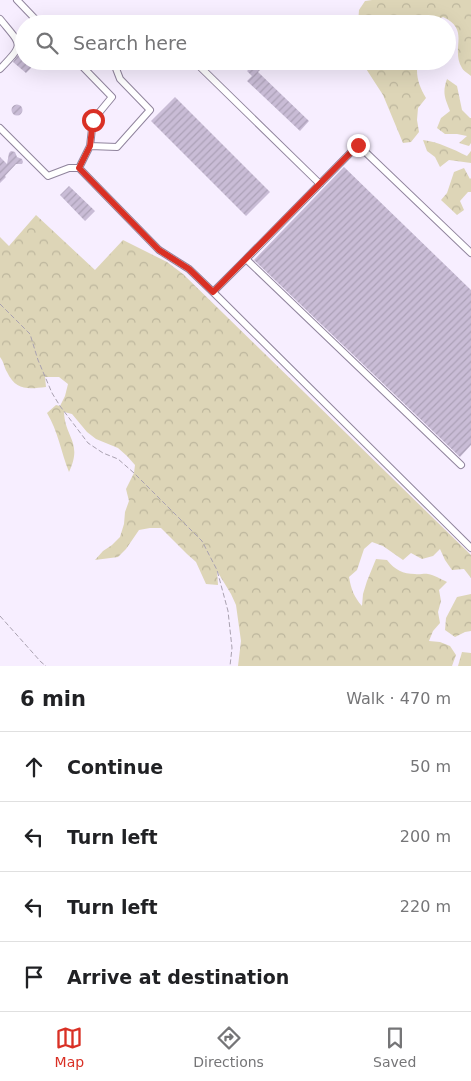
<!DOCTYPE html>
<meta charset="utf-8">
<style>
body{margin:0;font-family:"DejaVu Sans",sans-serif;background:#f2f2f2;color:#202124}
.stop{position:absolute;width:15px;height:15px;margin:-11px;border:4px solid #d93025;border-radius:50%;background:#fff}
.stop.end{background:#d93025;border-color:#fff;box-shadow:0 1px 5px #0008}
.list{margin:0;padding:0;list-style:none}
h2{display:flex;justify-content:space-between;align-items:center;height:65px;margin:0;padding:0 20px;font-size:21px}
h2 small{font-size:16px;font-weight:400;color:#757577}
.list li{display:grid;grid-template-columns:32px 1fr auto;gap:15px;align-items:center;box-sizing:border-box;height:70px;padding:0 20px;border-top:1px solid #e0e0e0}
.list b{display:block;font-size:19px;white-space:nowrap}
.list em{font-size:16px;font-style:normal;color:#757577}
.icon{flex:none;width:28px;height:28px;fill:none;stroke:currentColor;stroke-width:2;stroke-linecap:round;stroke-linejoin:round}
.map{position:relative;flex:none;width:471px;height:666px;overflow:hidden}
.search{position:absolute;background:#fff;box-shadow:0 5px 20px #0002;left:15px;right:15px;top:15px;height:55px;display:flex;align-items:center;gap:12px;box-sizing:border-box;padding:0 18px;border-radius:28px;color:#757577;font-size:19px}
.sheet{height:345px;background:#fff}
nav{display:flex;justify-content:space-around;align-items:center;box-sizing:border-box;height:70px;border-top:1px solid #e0e0e0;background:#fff;font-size:14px;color:#757577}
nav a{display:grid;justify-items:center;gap:2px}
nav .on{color:#d93025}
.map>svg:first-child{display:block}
</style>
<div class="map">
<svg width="471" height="666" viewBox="0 0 471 666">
<defs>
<pattern id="forest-crowns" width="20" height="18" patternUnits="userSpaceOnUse" patternTransform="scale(1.25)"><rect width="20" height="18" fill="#ddd5b7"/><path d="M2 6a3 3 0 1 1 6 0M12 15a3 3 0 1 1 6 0" fill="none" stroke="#bdb69d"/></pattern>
<pattern id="building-hatch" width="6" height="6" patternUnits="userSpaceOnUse" patternTransform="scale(1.25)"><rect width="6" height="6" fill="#c9bcd6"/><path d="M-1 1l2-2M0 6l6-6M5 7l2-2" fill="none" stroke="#aca1b7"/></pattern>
</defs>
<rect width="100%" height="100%" fill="#f7eeff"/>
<path fill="url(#forest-crowns)" d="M372,0h99v76c-3,-3 -8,-5 -9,-8 -12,-20 9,-38 -19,-51l-12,7h-73l1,-14 6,-9z
M361,61h57c-3,14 1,25 8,37l-8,10 -1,12 2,12 -8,10 -8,1 -20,-48z
M447,79l10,7 5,24 8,8h1v25l-2,3 -10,-3 8,-7 -10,-2h-12l-8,-6 4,-10 9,-7c-5,-13 -8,-18 -3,-32z
M423,140c15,2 30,9 44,16l4,-5v12l-22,-3 -9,7 -5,-10 -8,-6z
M464,168l6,11 1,-1v14h-3l-8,9 4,9 -7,5 -16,-15 6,-7 7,-21z
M36,215l59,55 28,-30 44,22 16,12 288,281v23l-7,-9 -12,1 -7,-10 -5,-11 -7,7 -11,3 -11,-6 -8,7 -20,-14 -11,-4 -8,7 -7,21 -8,7c2,12 5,20 13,29l1,-12 4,-13 9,-22 11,1c8,10 16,14 28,14 5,1 9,-1 13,0 6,1 13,5 19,8l-8,8 2,11 -3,11 2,11 -7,8 -4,10 11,1 10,4 6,9 -4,11h-214l3,-25 -5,-36 -5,-11 -14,-23 1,14 -12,-1 -10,-22 -9,-8 -26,-26h-11l-11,2 -13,19 -8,8 -23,3 8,-9 9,-6 8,-8 4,-13 1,-12 4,-11 -3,-12 8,-16 1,-8 -8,-9 -9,-8 -22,-9 -9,-7 -15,-18 -8,-2c1,26 19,30 5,60 -8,-20 -11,-41 -22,-59l9,-8 4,1 5,-10 3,-12 -9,-7h-14l1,10c-18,2 -30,4 -39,-15 -3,-5 -3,-10 -7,-15v-120l9,9z
M471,594v37l-6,1 -10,5 -10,-7 1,-12 11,-21z
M462,652l9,1v13h-13z"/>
<path fill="url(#building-hatch)" d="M20,52l4,3v6h6l4,4 -8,8 -13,-11z
M254,64l6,6 -2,2 51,49 -9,10 -53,-50 5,-5 -5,-5z
M175,97l95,95 -24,24 -95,-95z
M11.5 110a5.5 5.5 0 1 1 11 0a5.5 5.5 0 1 1-11 0Z
M11,151l4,1 2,5 5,2 1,3 -1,2h-6l-11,12 1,1 -6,6v-26l7,7 2,-11z
M344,167l127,123v155l-11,12 -206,-197z
M69,186l26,25 -10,10 -25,-26z"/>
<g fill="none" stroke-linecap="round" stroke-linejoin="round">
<defs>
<path id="minor" d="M17,0l23,24
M0,19c22,27 25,24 0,50
M151,24l2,-2 2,2
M77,61l35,36 -19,23 -3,26 -11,22
M194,61l126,123
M0,128l48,48 21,-8h10l80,82 30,19 24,23 258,256
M90,146l27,1 33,-37 -30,-31 -5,-13 2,-5
M246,259l112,-114 113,108
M213,292l33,-33 215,206"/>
</defs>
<use href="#minor" stroke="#90849d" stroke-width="8"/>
<path stroke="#a9a1b0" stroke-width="1" stroke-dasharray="5 2.5" stroke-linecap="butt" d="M0,304l30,30 8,26 14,33 8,13 28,37 15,10 15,6 16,14 68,68 15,29 11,41 4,37 -2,18
M0,616l41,46 5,4"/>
<use href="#minor" stroke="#fff" stroke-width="6"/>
</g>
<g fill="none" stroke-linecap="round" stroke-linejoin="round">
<path stroke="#d93025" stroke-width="6" d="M93,120l-3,26 -11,22 80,82 30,19 24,23 145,-147"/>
</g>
</svg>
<div class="stop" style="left:93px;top:120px"></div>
<div class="stop end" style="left:358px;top:145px"></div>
<div class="search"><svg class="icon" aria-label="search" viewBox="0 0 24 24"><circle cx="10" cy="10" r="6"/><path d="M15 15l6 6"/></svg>Search here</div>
</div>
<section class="sheet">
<h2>6 min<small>Walk · 470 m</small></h2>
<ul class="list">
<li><svg class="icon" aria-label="ahead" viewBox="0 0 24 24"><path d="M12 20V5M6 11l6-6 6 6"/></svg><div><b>Continue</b></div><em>50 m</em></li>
<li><svg class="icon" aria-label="left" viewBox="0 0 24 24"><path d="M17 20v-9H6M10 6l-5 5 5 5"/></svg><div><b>Turn left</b></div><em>200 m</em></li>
<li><svg class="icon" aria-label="left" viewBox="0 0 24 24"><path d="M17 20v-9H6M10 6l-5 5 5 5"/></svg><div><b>Turn left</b></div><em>220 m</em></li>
<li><svg class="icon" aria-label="arrive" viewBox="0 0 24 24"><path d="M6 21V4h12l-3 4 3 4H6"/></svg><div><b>Arrive at destination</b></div></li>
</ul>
</section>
<nav>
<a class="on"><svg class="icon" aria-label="map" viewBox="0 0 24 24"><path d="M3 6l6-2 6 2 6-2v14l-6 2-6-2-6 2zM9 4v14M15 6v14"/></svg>Map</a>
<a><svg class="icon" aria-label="directions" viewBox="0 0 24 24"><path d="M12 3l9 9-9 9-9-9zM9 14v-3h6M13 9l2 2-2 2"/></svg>Directions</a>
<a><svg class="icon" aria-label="saved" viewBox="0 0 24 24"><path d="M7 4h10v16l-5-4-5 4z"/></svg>Saved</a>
</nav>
